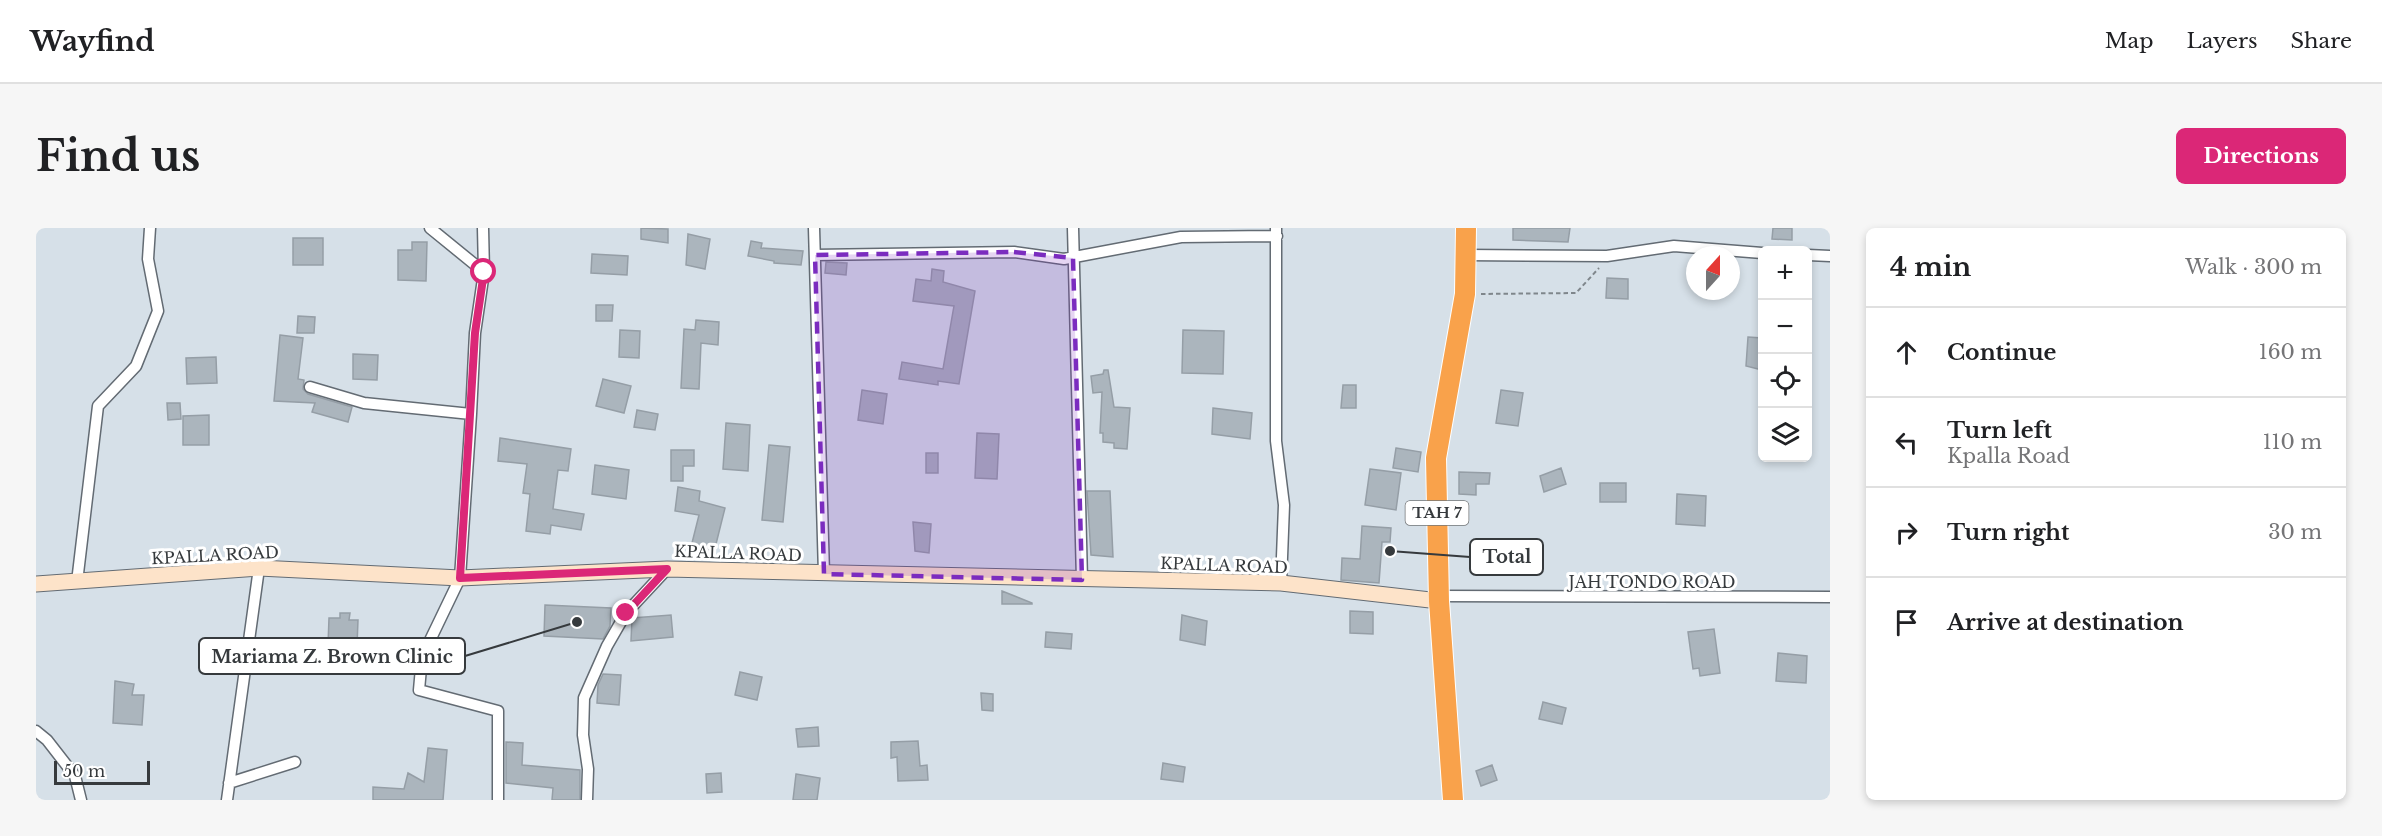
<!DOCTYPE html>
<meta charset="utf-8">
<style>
body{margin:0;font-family:"Libre Baskerville",serif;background:#f6f6f6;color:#202124}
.controls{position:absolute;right:18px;top:18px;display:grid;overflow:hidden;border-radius:9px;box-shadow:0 3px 9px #0003}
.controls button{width:54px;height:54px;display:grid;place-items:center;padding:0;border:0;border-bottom:2px solid #e0e0e0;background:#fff;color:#202124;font:30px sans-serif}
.compass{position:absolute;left:1650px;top:18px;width:54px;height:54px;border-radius:50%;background:#fff;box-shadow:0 3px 9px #0003;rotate:21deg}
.scale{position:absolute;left:18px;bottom:15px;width:96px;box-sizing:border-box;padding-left:6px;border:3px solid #363a3d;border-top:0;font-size:16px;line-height:21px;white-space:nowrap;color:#363a3d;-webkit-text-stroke:4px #fff;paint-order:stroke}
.stop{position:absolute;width:18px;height:18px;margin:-14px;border:4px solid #db2777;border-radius:50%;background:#fff}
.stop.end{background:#db2777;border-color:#fff;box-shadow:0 2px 6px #0008}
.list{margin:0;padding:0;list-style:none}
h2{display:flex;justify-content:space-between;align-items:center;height:78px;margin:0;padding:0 24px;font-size:26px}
h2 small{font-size:20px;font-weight:400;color:#757577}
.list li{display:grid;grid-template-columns:39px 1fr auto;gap:18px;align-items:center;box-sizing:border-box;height:90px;padding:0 24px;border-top:2px solid #e0e0e0}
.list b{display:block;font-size:22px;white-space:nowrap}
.list p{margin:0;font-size:20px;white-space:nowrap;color:#757577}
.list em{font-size:20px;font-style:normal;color:#757577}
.icon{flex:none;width:33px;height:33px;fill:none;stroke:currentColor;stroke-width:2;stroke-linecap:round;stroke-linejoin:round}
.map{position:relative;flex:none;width:1794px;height:572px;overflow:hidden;border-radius:9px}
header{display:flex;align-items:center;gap:36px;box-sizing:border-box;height:84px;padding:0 30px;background:#fff;border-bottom:2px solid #e0e0e0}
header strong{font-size:28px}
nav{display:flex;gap:33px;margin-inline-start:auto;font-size:21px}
.intro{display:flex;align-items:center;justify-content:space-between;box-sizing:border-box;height:144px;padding:0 36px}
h1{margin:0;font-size:42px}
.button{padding:15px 27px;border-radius:9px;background:#db2777;color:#fff;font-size:21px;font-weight:700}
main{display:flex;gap:36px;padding:0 36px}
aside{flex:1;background:#fff;border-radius:9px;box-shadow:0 3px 9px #0003}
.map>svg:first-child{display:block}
</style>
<header>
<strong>Wayfind</strong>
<nav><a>Map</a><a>Layers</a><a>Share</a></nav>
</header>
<div class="intro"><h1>Find us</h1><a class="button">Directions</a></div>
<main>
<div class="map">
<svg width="1794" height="572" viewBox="0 0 1794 572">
<rect width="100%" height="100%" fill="#d6e0e8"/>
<path fill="#abb5bd" stroke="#959ea6" stroke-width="1.5" d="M605,0l27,1v14l-27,-4z
M1477,0h57l-2,14 -55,-2z
M1737,0h19v12l-20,-1z
M652,6l22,5 -5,30 -19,-4z
M257,10h30v27h-30z
M715,13l11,2 -1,5 42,3 -2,14 -27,-2v-2l-26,-5z
M376,14h15l-1,39 -28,-1v-30h14z
M556,26l36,2 -1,19 -36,-2z
M790,34l21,1 -1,12 -21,-2z
M896,41l12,2 -1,11 32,9 -16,93 -21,-3v4l-39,-6 3,-17 41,7 11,-63 -41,-5 3,-22 15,2z
M1571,50l21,1v20l-22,-1z
M560,77h17l-1,16h-16z
M262,88l17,1 -1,16h-17z
M660,92l23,2 -1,23 -17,-2 -2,46 -18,-1 3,-59 11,1z
M584,102l20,1 -1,27 -20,-1z
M1147,102l41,1 -1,43 -41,-1z
M244,107l23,3 -5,41 6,1 -1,9 5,5 44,13 -4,15 -36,-10 3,-9 -41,-2z
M1712,109l14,1v32l-16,-4z
M317,126l25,1 -1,25 -24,-1z
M180,129l1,26 -30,1 -1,-26z
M1068,142h4l6,37 16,1 -3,41 -13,-1v-5l-11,-1v-9h-3l2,-41 -9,1 -2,-17 12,-2z
M567,151l28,7 -7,27 -28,-7z
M1307,157h13v23h-15z
M826,162l25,4 -4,30 -25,-4z
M1465,162l22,3 -5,33 -22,-3z
M131,175h13l1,16 -13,1z
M1177,180l39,5 -2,26 -38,-5z
M601,182l21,4 -3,16 -21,-3z
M173,187v30h-26v-29z
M690,195l24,2 -2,46 -25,-2z
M941,205l22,1 -2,45 -22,-1z
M464,210l71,11 -3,22 -10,-1 -5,39 31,5 -3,16 -30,-5 -1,9 -24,-3 4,-37 -7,-1 4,-29 -29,-3z
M733,217l21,2 -7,75 -21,-2z
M1360,220l25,4 -3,20 -25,-4z
M635,222h23v16h-11v15h-12z
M890,225h12v20h-12z
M559,237l34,5 -3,29 -34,-5z
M1525,240l5,16 -22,8 -4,-16z
M1334,241l31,4 -5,37 -31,-5z
M1423,244l31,1 -1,11h-13v11l-17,-1z
M1564,255h26v19h-26z
M642,259l22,4 -1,10 26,7 -12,48 -23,-5 9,-36 -24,-4z
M1051,263h23l3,66 -22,-2z
M1641,266l29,2 -1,30 -29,-2z
M877,294l18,2 -2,29 -14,-2z
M1326,298l29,2 -1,14h-8l-3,41 -38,-3 1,-22 18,1z
M966,363l30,12v1h-30z
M509,377l66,3 -1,18 -7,13 -59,-3z
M1314,383l23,1v22l-23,-1z
M304,385h10l-1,7h9l-1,26 -29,-1 1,-27h11z
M635,387l2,22 -42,4 1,-23z
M1146,387l25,6 -2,24 -25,-5z
M1678,401l6,44 -20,3 -1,-8 -6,1 -5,-37z
M1010,404l26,2 -1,15 -26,-2z
M1742,425l29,3 -1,27 -30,-2z
M704,444l22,5 -5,23 -22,-5z
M567,446l18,1 -2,30 -22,-2 1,-18z
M79,453l19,3 -2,11h12l-2,30 -29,-2z
M945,465l12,1v17l-11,-1z
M1507,474l23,6 -4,16 -23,-5z
M782,499l1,19 -21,1 -2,-18z
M882,513l2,25 7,-1 1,15 -30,1 -1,-24 -6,1v-16z
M470,514l17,1 -1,22 58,5v30h-28l1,-12 -47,-5z
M392,520l19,2 -4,50h-70v-13l31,2 4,-16 16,9z
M1127,535l22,4 -2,15 -22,-3z
M1456,537l5,15 -16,6 -5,-15z
M685,545l1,19 -15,1 -1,-19z
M760,546l24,4 -3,22h-24z"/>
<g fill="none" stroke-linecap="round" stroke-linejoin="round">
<defs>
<path id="street" d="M394,0l54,44 -9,61 -4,81
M447,0l1,44
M778,0l10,346
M1037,0l9,352
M1240,0v213l8,64 -3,78
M779,27l199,-3 50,7 117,-22 96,-1
M1429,27l142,1 67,-10 88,7
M1772,27l22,1
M274,159l54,16 107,11 -11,164 -38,79 -3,33 79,21v89
M41,354l21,-176 38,-40 22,-55 -10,-52 2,-31
M1402,368l392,1
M0,503l11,9 28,36 6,24
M193,555l66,-21
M191,572l32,-232
M551,572l1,-31 -5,-34 1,-37 23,-52 19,-33 41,-44"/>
<path id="secondary" d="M0,356l223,-16 201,10 207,-9 614,14 158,18"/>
<path id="highway" d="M1417,572l-14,-199 -3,-143 29,-164 1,-66"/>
</defs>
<use href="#street" stroke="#636b73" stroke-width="13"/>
<use href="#secondary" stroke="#636b73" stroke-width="17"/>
<use href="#highway" stroke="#fff" stroke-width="22"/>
<path stroke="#7f868b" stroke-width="2" stroke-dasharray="4.5 3" stroke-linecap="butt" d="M1445,66l95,-1 23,-25"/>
<use href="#street" stroke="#fff" stroke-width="10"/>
<use href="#secondary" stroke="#fde3c9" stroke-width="15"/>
<use href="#highway" stroke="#f9a24b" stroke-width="20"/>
</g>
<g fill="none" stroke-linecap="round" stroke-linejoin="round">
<path stroke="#db2777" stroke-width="8" d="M448,44l-9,61 -15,245 207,-9 -41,44"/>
</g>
<path fill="#7b2cbf" fill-opacity="0.2" stroke="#7b2cbf" stroke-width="4.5" stroke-dasharray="12 8" stroke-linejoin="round" d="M978,24l59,6 9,322 -258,-6 -9,-319z"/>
<g text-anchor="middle" stroke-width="6" stroke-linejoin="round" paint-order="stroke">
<rect fill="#fff" stroke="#727577" stroke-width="1.5" x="1369.5" y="273" width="63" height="24" rx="4.5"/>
<g font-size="15" font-weight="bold" fill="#363a3d">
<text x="1401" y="290">TAH 7</text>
</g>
<g font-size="16" fill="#363a3d" stroke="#fff">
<text transform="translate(702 325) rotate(2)" y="6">KPALLA ROAD</text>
<text transform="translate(179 327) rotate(-3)" y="6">KPALLA ROAD</text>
<text transform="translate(1188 337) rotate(2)" y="6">KPALLA ROAD</text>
<text x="1616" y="360">JAH TONDO ROAD</text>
</g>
</g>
<path fill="none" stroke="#363a3d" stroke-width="2" d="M1354 323L1434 329M541 394L429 428"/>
<g fill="#363a3d" stroke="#fff" stroke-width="2">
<circle cx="1354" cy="323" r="6"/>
<circle cx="541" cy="394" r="6"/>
</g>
<g fill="#fff" stroke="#363a3d" stroke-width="2">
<rect x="1434" y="311" width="73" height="36" rx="6"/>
<rect x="163" y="410" width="266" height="36" rx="6"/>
</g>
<g font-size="18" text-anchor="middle" font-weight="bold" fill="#363a3d">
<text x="1471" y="335">Total</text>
<text x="296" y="435">Mariama Z. Brown Clinic</text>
</g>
</svg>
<div class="controls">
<button>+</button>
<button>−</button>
<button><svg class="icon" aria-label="locate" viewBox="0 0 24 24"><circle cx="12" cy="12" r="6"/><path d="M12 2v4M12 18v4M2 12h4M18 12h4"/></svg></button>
<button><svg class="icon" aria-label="layers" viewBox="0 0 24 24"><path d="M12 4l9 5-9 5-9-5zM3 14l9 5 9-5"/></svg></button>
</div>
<svg class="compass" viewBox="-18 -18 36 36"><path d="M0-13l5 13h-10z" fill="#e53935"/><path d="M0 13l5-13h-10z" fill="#757577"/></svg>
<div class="scale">50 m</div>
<div class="stop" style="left:448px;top:44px"></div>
<div class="stop end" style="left:590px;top:385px"></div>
</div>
<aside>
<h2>4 min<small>Walk · 300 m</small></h2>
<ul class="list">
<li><svg class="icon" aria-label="ahead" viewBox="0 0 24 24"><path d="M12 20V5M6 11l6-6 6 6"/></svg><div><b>Continue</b></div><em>160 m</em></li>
<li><svg class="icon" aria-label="left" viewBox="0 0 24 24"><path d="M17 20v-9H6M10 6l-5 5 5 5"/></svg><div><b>Turn left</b><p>Kpalla Road</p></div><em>110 m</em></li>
<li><svg class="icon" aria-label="right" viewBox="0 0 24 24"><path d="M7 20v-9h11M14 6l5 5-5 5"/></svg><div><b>Turn right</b></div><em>30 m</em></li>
<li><svg class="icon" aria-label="arrive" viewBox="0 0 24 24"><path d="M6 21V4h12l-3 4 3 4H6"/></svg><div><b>Arrive at destination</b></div></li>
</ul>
</aside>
</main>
